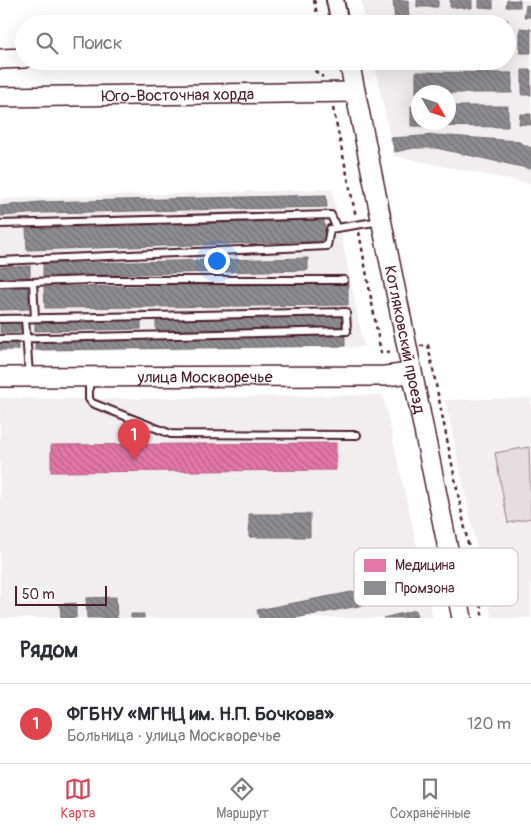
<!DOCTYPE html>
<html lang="ru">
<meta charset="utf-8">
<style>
body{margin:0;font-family:Pangolin,sans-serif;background:#f7f7f7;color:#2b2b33}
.compass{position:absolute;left:411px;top:85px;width:45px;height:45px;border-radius:50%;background:#fff;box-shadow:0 5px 20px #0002;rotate:129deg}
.scale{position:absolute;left:15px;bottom:12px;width:92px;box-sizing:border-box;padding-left:5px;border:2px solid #4a1f2b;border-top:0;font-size:14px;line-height:18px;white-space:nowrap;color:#4a1f2b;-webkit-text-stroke:4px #fff;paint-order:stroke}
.you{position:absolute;left:216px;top:260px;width:18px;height:18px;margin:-12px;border:4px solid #fff;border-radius:50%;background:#1a73e8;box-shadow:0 0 0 8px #1a73e833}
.badge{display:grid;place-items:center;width:32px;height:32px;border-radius:50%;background:#d1495b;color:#fff;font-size:16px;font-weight:700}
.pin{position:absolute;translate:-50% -41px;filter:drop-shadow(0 1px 2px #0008)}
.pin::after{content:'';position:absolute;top:26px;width:18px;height:15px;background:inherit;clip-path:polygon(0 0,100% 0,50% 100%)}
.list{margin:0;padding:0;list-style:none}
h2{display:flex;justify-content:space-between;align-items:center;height:65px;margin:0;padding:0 20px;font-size:21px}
h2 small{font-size:16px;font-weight:400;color:#7c7c81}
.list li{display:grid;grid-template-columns:32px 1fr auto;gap:15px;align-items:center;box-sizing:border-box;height:80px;padding:0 20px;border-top:1px solid #e1e1e2}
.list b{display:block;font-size:19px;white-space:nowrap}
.list p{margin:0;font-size:16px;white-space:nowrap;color:#7c7c81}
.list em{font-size:16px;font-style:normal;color:#7c7c81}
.icon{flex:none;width:28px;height:28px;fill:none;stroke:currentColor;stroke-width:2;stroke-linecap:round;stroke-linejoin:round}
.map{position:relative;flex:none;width:531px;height:618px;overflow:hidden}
.search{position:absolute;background:#fff;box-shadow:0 5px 20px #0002;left:15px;right:15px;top:15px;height:55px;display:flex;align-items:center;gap:12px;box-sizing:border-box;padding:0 18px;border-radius:28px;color:#7c7c81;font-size:19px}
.sheet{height:145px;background:#fff}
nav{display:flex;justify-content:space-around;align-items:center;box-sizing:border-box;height:70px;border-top:1px solid #e1e1e2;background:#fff;font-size:14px;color:#7c7c81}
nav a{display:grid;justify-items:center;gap:2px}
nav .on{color:#d1495b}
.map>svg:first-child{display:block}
</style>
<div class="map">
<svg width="531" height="618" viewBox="0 0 531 618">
<defs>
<pattern id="health-back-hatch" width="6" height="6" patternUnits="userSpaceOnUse" patternTransform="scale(1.25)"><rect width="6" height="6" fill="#e377a8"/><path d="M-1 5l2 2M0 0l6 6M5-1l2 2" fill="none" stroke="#ba6189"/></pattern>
<pattern id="industry-back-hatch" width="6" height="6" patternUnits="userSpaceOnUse" patternTransform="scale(1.25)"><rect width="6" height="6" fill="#8d8d92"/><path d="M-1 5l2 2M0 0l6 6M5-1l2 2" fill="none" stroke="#757377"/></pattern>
</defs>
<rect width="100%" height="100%" fill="#fff"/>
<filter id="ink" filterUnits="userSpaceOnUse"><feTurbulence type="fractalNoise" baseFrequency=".02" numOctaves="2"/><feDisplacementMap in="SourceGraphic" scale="10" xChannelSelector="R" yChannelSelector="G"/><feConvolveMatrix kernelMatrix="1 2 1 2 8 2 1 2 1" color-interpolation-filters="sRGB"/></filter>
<g filter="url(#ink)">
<path fill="#f2eeef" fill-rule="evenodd" d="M361,0h170v184l-137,-28 -20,-95h133v-37h-141zM418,92h30v30h-30z
M332,189l32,158 -364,5v-153z
M383,395l50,223h-433v-220l89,1z
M531,398v220h-39l-47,-218z"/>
<path fill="#e5dee0" stroke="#987e86" d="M529,447l2,71 -23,5 -13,-70z"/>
<path fill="url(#health-back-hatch)" stroke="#b55d82" d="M336,443v27l-285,2v-27z"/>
<path fill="url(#industry-back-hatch)" stroke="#796c73" d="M393,0h15l1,24h-14z
M417,0h21v7h-21z
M450,0h22v8l-22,-1z
M479,0h14v8l-14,-1z
M507,0h13v7h-14z
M526,5l5,1v11h-7z
M417,18h25l-1,6h-24z
M451,18l24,1v5h-24z
M484,20h24v38l-1,-34h-23z
M520,28l11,1v24h-11z
M522,70h9v25h-9z
M416,72l96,1v20h-96z
M411,106h7v16h30v-16h60v21l-97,-1z
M520,114h11v11l-12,-1z
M436,135l81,6 14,7v21l-95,-21h-22l-19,4 -4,-14z
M326,195l1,12 -286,6 -41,3v-10l40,-4z
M324,220l1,21 -298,9 -1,-21z
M308,258v12l-265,6v-12z
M30,266v11l-30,1v-11z
M348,284v21l-303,3 -1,-21z
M28,286l1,23 -29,1v-23z
M343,316v11l-187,3v-11z
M141,319v10l-106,2v-10z
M21,321l1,11 -22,1v-11z
M345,336v10l-310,4v-10z
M0,343h18v7h-18z
M249,514h61v23h-61z
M409,581l3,15 -117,22h-36l-2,-8z
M116,597l1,21h-30l-1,-20z
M76,603v15h-15l-1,-14z
M416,610l1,8h-34z
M131,614h13v4h-13z"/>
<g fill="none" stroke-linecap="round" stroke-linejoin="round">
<defs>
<path id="service" d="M0,224l331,-9 5,12
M0,261l327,-15 3,-17 51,-8
M33,282l2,36
M0,283l91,-3h253
M25,318l4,57
M0,319l346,-7 1,19 -347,8
M89,378v21l3,4 79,31 186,1"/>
<path id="tertiary" d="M335,0l5,24"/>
<g id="secondary">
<path d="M0,59l24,-1"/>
<path id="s1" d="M349,61l113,557"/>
<path id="s2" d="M0,97l355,-5"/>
<path id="s3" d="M0,377l385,-1 26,-3"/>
</g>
</defs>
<use href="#service" stroke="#4a1f2b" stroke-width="10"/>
<use href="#tertiary" stroke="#4a1f2b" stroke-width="20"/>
<use href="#secondary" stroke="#4a1f2b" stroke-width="22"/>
<path stroke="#4a1f2b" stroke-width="2.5" stroke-dasharray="4 4" stroke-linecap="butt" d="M314,0l5,24
M302,61l21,16
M333,108l23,109
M359,232l22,121 12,-2
M420,346l8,-1 55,273"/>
<use href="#service" stroke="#fff" stroke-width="6"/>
<use href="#tertiary" stroke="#fff" stroke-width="16"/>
<use href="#secondary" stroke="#fff" stroke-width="19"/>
</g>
</g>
<g text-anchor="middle" stroke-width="5" stroke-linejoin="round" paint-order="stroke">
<g font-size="16" fill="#4a1f2b" stroke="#fff">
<text dy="6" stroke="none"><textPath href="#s2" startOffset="178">Юго-Восточная хорда</textPath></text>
<text dy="6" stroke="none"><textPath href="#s1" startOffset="284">Котляковский проезд</textPath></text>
<text dy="6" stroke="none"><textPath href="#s3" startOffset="205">улица Москворечье</textPath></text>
</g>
</g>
<rect x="354" y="548" width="164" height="58" rx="8" fill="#fff" stroke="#c9bcbf" stroke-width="1"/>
<rect x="364" y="559" width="22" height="13" fill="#e377a8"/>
<rect x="364" y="581" width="22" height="14" fill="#8d8d92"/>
<g font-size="14" fill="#4a1f2b">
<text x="395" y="570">Медицина</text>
<text x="395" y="593">Промзона</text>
</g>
</svg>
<svg class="compass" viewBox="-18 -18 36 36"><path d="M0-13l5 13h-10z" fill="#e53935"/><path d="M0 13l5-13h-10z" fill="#7c7c81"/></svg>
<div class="scale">50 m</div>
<div class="you"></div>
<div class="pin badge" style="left:134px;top:460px;background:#e0444e">1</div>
<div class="search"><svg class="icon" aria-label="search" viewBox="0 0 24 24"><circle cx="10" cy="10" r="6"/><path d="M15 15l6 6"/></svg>Поиск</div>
</div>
<section class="sheet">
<h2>Рядом<small></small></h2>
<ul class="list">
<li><span class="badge" style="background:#e0444e">1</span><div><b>ФГБНУ «МГНЦ им. Н.П. Бочкова»</b><p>Больница · улица Москворечье</p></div><em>120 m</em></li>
</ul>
</section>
<nav>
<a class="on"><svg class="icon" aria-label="map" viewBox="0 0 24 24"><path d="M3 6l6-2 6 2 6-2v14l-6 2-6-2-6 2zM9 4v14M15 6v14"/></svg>Карта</a>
<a><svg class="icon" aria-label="directions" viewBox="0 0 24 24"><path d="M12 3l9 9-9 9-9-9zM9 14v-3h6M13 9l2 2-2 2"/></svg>Маршрут</a>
<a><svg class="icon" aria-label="saved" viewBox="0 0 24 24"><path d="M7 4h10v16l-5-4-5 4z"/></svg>Сохранённые</a>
</nav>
